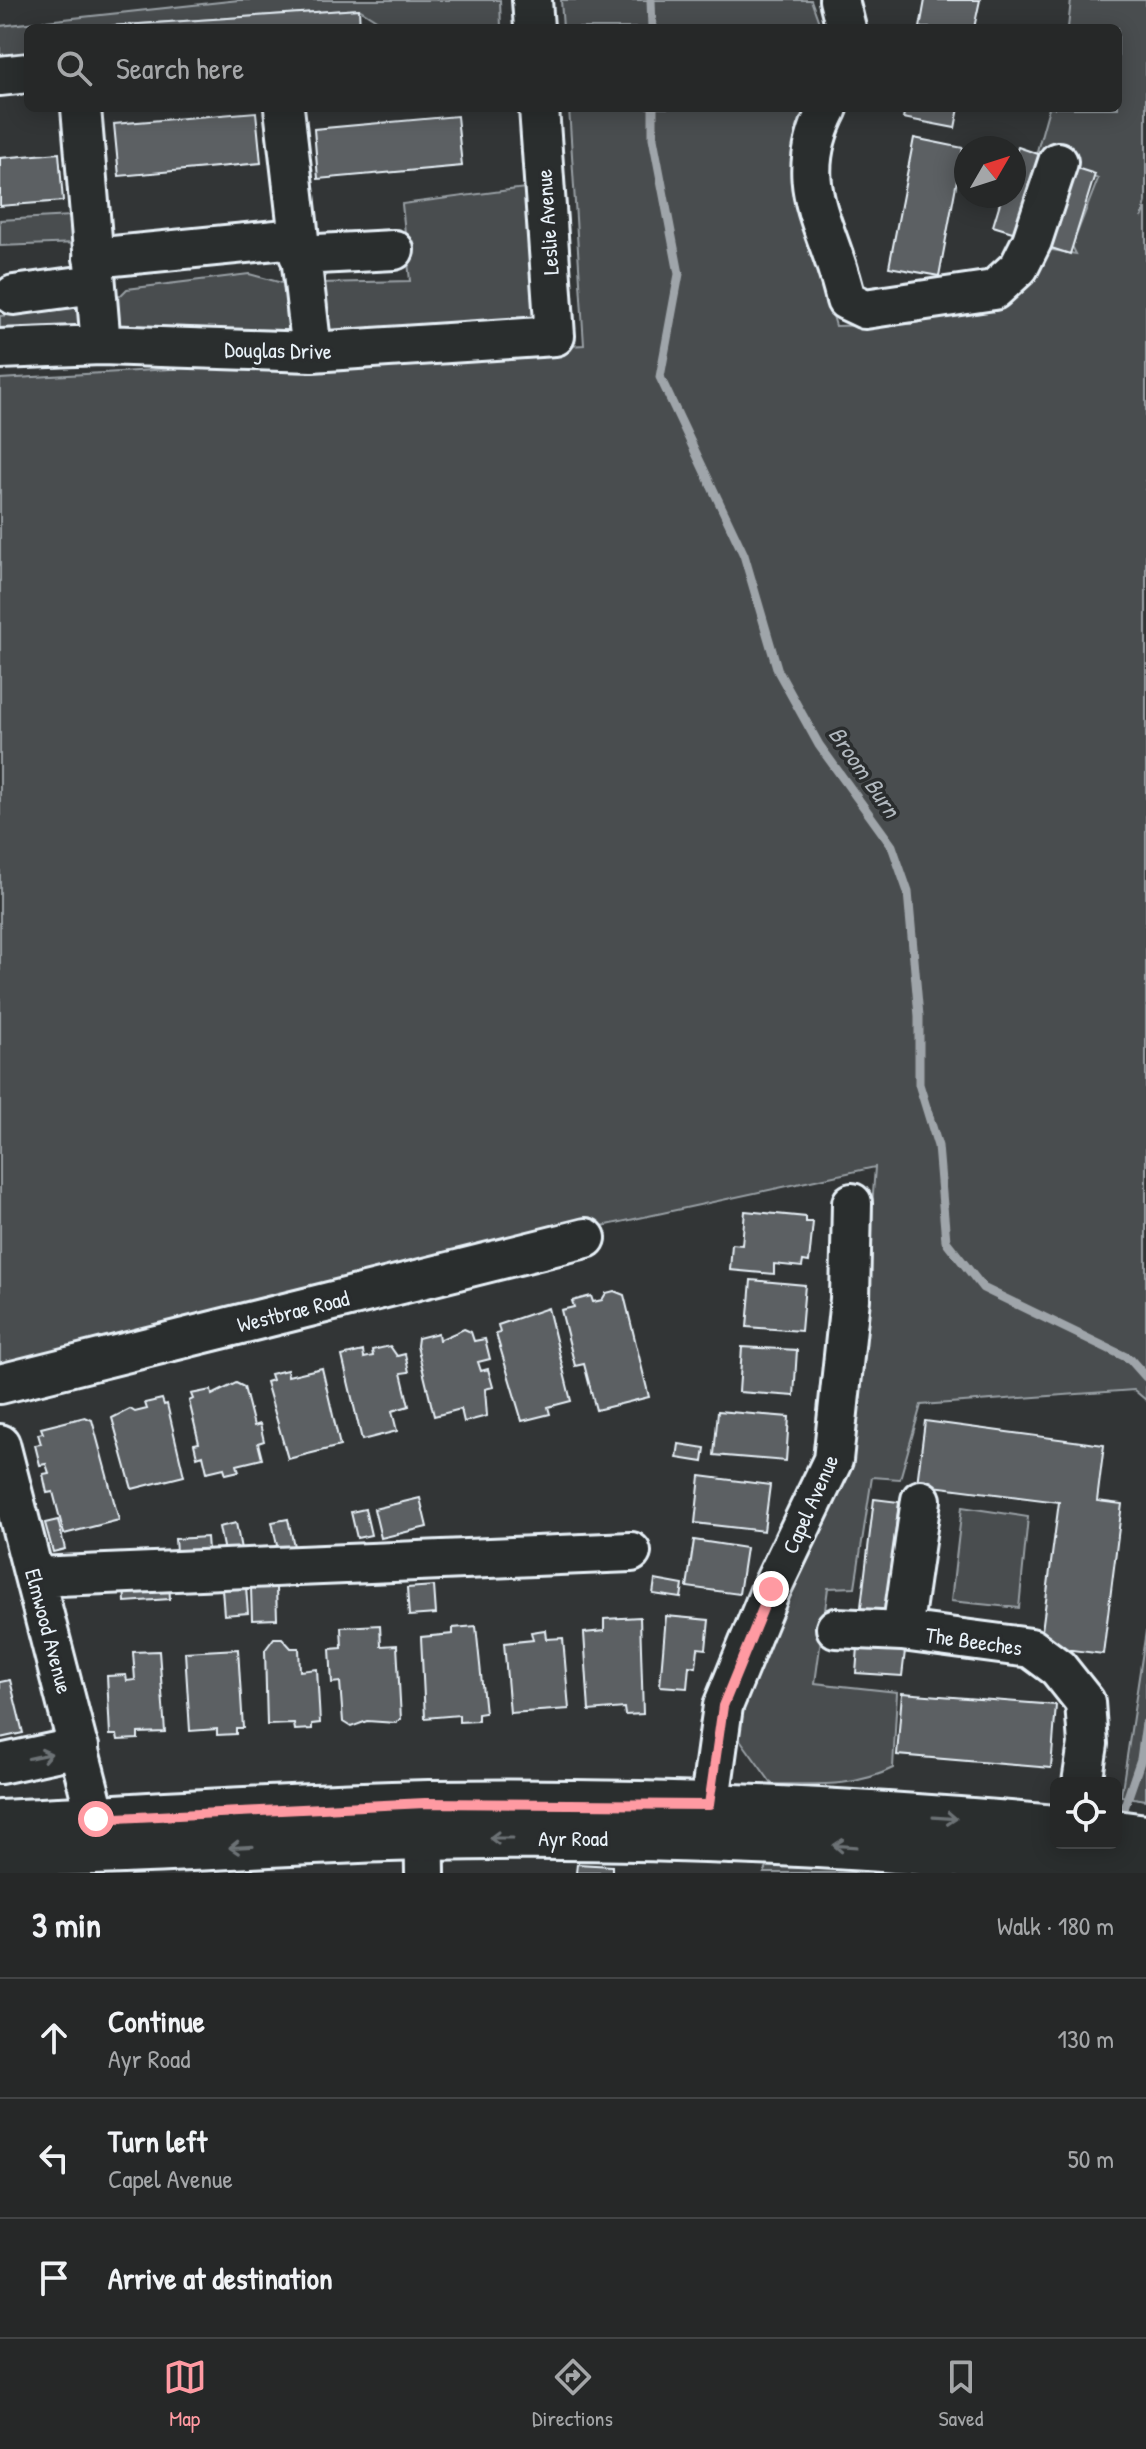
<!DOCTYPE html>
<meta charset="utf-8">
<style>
body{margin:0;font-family:"Patrick Hand",sans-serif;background:#2e3030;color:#f1f3f6}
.controls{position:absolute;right:24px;bottom:24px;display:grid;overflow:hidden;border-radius:12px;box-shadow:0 4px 20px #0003}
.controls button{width:72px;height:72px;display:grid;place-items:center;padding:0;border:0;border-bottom:2px solid #424445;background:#262828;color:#f1f3f6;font:40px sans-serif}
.compass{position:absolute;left:954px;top:136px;width:72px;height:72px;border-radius:50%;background:#262828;box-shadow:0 4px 20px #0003;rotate:51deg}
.stop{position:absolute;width:24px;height:24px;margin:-18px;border:6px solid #ff9aa2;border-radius:50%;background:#fff}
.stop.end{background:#ff9aa2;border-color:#fff;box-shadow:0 2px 8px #0008}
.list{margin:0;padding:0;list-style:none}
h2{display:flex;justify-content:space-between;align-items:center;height:104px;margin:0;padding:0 32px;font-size:34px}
h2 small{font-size:26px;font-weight:400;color:#a4a6a8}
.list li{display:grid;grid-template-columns:52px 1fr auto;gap:24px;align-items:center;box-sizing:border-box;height:120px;padding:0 32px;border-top:2px solid #424445}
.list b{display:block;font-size:30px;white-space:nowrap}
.list p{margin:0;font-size:26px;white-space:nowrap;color:#a4a6a8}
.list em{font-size:26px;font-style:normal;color:#a4a6a8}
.icon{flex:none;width:44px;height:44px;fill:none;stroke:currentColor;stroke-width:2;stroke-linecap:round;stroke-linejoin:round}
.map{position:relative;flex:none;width:1146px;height:1873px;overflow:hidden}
.search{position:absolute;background:#262828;box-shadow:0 4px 20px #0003;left:24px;right:24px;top:24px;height:88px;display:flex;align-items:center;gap:20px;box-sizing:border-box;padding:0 28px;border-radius:12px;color:#a4a6a8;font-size:30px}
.sheet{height:464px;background:#262828}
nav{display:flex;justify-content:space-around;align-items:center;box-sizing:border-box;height:112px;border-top:2px solid #424445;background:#262828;font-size:22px;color:#a4a6a8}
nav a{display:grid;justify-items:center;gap:4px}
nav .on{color:#ff9aa2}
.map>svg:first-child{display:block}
</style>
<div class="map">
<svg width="1146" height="1873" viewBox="0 0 1146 1873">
<rect width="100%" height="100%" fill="#323536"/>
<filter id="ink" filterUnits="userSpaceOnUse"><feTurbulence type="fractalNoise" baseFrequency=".0125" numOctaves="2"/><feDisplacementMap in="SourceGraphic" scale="16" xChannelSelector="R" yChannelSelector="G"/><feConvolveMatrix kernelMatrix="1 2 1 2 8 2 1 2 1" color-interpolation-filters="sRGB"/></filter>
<g filter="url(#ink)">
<path fill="#494d4f" stroke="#989fa4" stroke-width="2" d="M239,0h261l1,28h-112l-30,-19 -279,19h-52v31l-28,2v-35z
M561,0h250l10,28h-258z
M1071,0h75v202l-4,16 4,-10v1192l-12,-10 -213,15 -21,74 -28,-2 -17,110 -27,1 -13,95 82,9 -4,76c-39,20 -78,16 -121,16l-36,-50 -2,-21 123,-304 18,-242 -305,66 -570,135v-989l584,-34 -15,-237h236l-12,71 43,147 75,-2 87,-22 42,-54 36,6 -4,-8 26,-67 -61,-28 12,-43h69v-80h-50z
M525,188l13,123 -13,18 -197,9 -9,-55 91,-2 -8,-77z
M71,216l6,27 -77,3v-26z
M249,274l37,10 4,30 -2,16 -165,2 -8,-4 -3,-24 15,-15z
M82,307l8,21 -90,9v-21z
M962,1507l66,10 -9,91 -68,-7z
M1146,1631v169l-25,-4z
M769,1864l150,9h-155z"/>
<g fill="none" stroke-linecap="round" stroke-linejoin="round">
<path stroke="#9fa5aa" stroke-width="9" d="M651,0l1,28
M653,108v30l26,136 -19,103 84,178 34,116 41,74 73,101 16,46 11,124v68l19,62 8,95 37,47 147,71 16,18
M1120,1820l21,-61 5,-36"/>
</g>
<path fill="#5c6063" stroke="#e8f1f8" stroke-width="2" d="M925,0h55l-6,28h-54z
M359,9l1,19h-280z
M905,108h54l-4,20 -52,-10z
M256,112l5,51 -142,13 -5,-52z
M457,116l5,50 -144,13 -4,-50z
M914,138l49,10 -24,128 -50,-9z
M1018,147l26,9 -25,78 -26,-8 9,-30h12v-37z
M59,153l4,48 -63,5v-48z
M1070,166l25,8 -25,80 -25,-8z
M745,1211l61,6v5h7l-4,40 -6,-1 -1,6 -28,-3v10l-44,-4 2,-26 10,1z
M751,1280l54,5 -4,46 -54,-4z
M614,1291l10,4 25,102 -53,13 -12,-46 -9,2 -14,-56 13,-3 -2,-6 19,-5 2,6 9,-2 4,-7z
M548,1308l23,93 -23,6 2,7 -28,7 -26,-87 4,-1 -2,-8z
M464,1329l7,3 3,9 11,-2 5,20 -12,3 3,9 7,-2 5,18 -8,2 2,27 -23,6 -3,-13 -27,7 -17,-70 1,-8 20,-5 1,7z
M390,1346l7,10 8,-2 4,18 -8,1 8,33 -17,5 5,20 -35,9 -20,-84 21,-5 1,7 9,-2 -1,-6z
M742,1347l55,3 -3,46 -55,-4z
M322,1368l18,78 -52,13 -22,-77 6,-2 -2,-6 17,-4 1,6z
M236,1383l8,4 10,39 6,-2 4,17 -6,2 4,16 -25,6 2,6 -13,3 -2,-6 -17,4 -4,-17 -6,2 -3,-13 5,-1 -10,-42 4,-2 -2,-5 20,-4 1,5z
M162,1399l2,6 3,-1 17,72 -52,13 -20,-71 18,-9 5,3 12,-3 -2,-6z
M718,1411l71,6 -3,44 -72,-6z
M85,1417l7,3 27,100 -55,14 -11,-42 -6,1 -4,-19 6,-1 -3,-9 -6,1 -5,-20 6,-1 -3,-10 5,-1 -2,-5z
M925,1421l179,24 -7,56 25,3 -19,150 -63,-8 19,-144 -142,-18z
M679,1444l26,4 -2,14 -26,-4z
M700,1476l70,9 -6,46 -69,-8z
M420,1498l7,29 -46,11 -7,-29z
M874,1499l25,3 -14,116 -25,-3z
M365,1509l6,26 -14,3 -6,-26z
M288,1519l6,27 -16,4 -6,-28z
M58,1520l7,29 -12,3 -8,-29z
M236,1523l5,26 -17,3 -5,-25z
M207,1537l2,26 -32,2 -2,-26z
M694,1540l52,8 -7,46 -52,-7z
M169,1580l1,19 -45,3 -1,-19z
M655,1580l28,5 -2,13 -28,-4z
M434,1586l2,28 -27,2 -2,-28z
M246,1587l2,26 -24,2 -2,-26z
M251,1588h25l1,31 -25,1z
M666,1616l43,4 -3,29 -8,-1 -2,19 -7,-1 -2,22 -27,-2z
M640,1617l3,97 -18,1 -1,-7 -35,3 -5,-78 20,-2v-12z
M380,1625l1,21 16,-1 4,74 -5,4 -29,-2 -16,6 -8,-5 -3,-40 -8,1 -2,-34 12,-1 -1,-21z
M476,1626l9,87 -7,1v7l-19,1v-7l-34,3 -4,-81 32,-3v-6z
M545,1630l1,9 17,-1 6,71 -59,4 -6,-70 29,-3 -2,-8z
M274,1638h8l9,10h8l1,23 17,-2 3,54 -8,1v5l-17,1 -1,-6 -27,1 -2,-75z
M858,1647l47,4 -3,25 -46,-3z
M238,1649l5,79h-7v6l-19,1v-6l-27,2 -5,-79z
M159,1651l6,81 -27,1v6l-20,1 -1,-5h-7l-3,-59 19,-1 1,6 8,-1 -2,-28z
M10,1680l13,53 -23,5v-56z
M902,1693l154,12 -5,63 -154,-13z
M577,1864l35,2v7h-36z"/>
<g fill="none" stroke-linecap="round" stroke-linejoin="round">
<defs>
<path id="minor" d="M532,0l2,28
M839,0l7,28
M0,76l28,-3
M81,108l20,237
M284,108l28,244
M828,108c-40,78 2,116 18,192l19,9 129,-19 25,-23 13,-26 26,-79
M299,255l95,-5
M93,258l203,-20
M14,295l81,-11
M0,349l101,-4 211,7 243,-16 -16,-228
M0,1384l586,-146
M0,1444l104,404
M921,1500l-19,131 129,17 27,20 27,34 3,42 -6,39
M35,1577l596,-25
M836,1628l66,3
M0,1764l79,-17
M424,1810l1,63
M705,1837l18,-131 48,-117 62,-129 17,-161 2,-96"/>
<path id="major" d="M0,1823c143,-7 286,-17 429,-20 209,-3 418,6 627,25
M1116,1833l30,4
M0,1853c141,1 281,-12 422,-15 242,-6 483,8 723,35"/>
</defs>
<use href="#minor" stroke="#e8f1f8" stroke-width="44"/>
<use href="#major" stroke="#e8f1f8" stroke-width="50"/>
<use href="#minor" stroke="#2a2d2e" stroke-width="38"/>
<use href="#major" stroke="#2a2d2e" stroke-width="44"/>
</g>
<defs><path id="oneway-shaft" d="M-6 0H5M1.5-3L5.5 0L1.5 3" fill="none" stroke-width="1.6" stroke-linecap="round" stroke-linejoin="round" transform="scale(2)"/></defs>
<g stroke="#6c7275">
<use href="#oneway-shaft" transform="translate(40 1756) rotate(-12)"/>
<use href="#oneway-shaft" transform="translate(945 1818) rotate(4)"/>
<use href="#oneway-shaft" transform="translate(501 1838) rotate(180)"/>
<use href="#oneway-shaft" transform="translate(845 1846) rotate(-176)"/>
<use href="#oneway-shaft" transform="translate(241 1847) rotate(177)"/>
</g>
</g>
<g fill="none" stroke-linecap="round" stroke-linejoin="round" filter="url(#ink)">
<path stroke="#ff9aa2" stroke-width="10" d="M96,1819l329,-16 284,2 14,-99 48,-117"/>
</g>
<g text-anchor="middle" stroke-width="7" stroke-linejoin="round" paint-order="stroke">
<g font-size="22" fill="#e8f1f8" stroke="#2a2d2e">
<text transform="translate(547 222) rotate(-94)" y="8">Leslie Avenue</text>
<text transform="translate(278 350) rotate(1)" y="8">Douglas Drive</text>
<text transform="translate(293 1311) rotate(-14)" y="8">Westbrae Road</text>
<text transform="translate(810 1504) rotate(-66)" y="8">Capel Avenue</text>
<text transform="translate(49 1631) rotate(75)" y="8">Elmwood Avenue</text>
<text transform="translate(974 1641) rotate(8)" y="8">The Beeches</text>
<text x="573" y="1846">Ayr Road</text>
</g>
<g font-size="24" font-style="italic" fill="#b1b8be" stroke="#2a2d2e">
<text transform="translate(864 772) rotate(55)" y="8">Broom Burn</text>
</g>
</g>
</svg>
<div class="controls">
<button><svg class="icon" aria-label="locate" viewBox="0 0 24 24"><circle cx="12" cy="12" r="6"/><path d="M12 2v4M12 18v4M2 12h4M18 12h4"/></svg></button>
</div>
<svg class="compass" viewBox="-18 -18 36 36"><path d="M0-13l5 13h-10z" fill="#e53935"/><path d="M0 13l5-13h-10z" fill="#a4a6a8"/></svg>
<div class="stop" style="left:96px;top:1819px"></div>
<div class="stop end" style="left:771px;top:1589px"></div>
<div class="search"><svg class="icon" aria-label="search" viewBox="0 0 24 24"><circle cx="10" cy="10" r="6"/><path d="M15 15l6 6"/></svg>Search here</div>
</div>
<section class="sheet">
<h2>3 min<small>Walk · 180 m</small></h2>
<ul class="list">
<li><svg class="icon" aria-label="ahead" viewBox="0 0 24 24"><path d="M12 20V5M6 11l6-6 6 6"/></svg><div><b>Continue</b><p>Ayr Road</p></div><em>130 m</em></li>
<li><svg class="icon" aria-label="left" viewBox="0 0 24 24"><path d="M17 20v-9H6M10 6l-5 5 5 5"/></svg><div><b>Turn left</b><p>Capel Avenue</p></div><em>50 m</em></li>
<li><svg class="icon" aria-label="arrive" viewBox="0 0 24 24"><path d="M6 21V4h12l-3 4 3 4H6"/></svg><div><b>Arrive at destination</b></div></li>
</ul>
</section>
<nav>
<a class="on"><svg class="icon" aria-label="map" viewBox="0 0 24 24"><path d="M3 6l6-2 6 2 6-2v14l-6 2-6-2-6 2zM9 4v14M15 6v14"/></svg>Map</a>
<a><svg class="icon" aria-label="directions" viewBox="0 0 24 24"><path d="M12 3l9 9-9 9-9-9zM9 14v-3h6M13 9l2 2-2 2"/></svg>Directions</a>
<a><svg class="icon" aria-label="saved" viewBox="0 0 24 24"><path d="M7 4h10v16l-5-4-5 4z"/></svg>Saved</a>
</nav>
